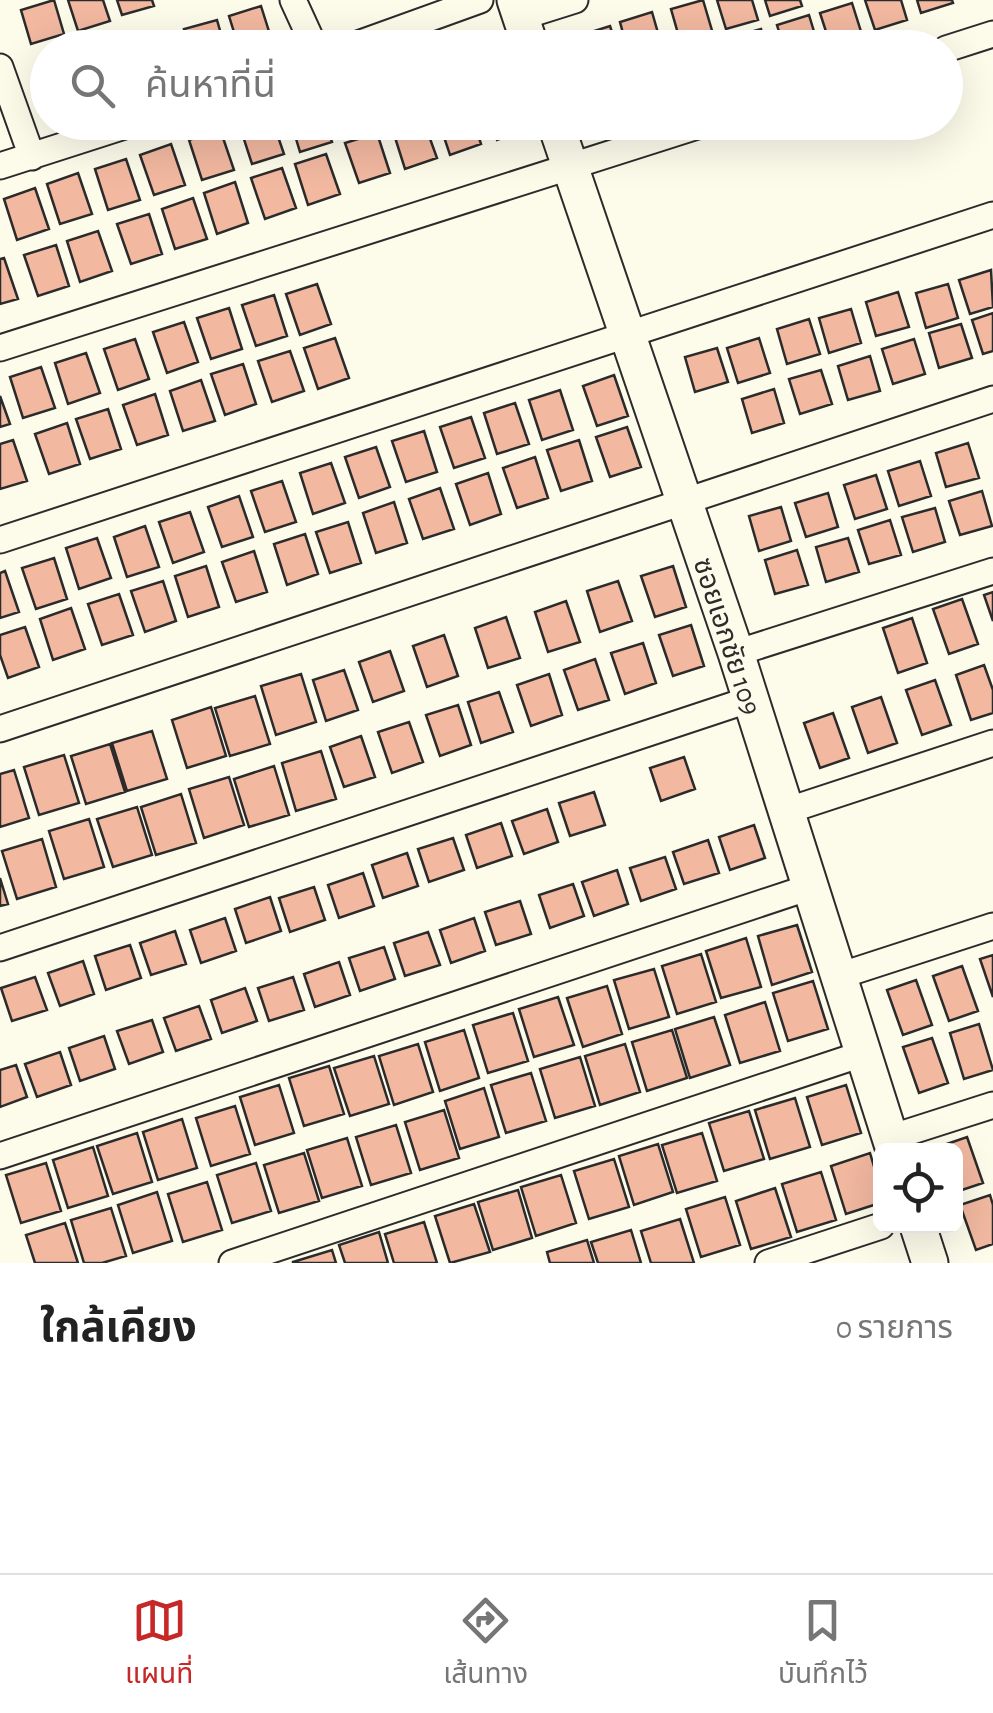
<!DOCTYPE html>
<html lang="th">
<meta charset="utf-8">
<style>
body{margin:0;font-family:"Alegreya Sans","Noto Sans Thai",sans-serif;background:#f2f2f2;color:#222}
.controls{position:absolute;right:30px;bottom:30px;display:grid;overflow:hidden;border-radius:15px;box-shadow:0 10px 40px #0002}
.controls button{width:90px;height:90px;display:grid;place-items:center;padding:0;border:0;border-bottom:2px solid #e0e0e0;background:#fff;color:#222;font:50px sans-serif}
.list{margin:0;padding:0;list-style:none}
h2{display:flex;justify-content:space-between;align-items:center;height:130px;margin:0;padding:0 40px;font-size:42px}
h2 small{font-size:32px;font-weight:400;color:#767676}
.icon{flex:none;width:55px;height:55px;fill:none;stroke:currentColor;stroke-width:2;stroke-linecap:round;stroke-linejoin:round}
.map{position:relative;flex:none;width:993px;height:1263px;overflow:hidden}
.search{position:absolute;background:#fff;box-shadow:0 10px 40px #0002;left:30px;right:30px;top:30px;height:110px;display:flex;align-items:center;gap:25px;box-sizing:border-box;padding:0 35px;border-radius:55px;color:#767676;font-size:38px}
.sheet{height:310px;background:#fff}
nav{display:flex;justify-content:space-around;align-items:center;box-sizing:border-box;height:140px;border-top:2px solid #e0e0e0;background:#fff;font-size:28px;color:#767676}
nav a{display:grid;justify-items:center;gap:5px}
nav .on{color:#c62828}
.map>svg:first-child{display:block}
</style>
<div class="map">
<svg width="993" height="1263" viewBox="0 0 993 1263">
<rect width="100%" height="100%" fill="#fdfbea"/>
<path fill="#f2b8a0" stroke="#2b2b2b" stroke-width="2.5" d="M54,0l10,34 -33,10 -10,-34z
M68,0h35l7,21 -32,10z
M117,0h35l2,6 -32,9z
M703,0l10,34 -32,10 -10,-35z
M717,0h35l6,20 -32,9z
M765,0h35l2,6 -32,10z
M865,0h36l6,20 -32,10z
M917,0h35l1,3 -32,10z
M852,3l11,35 -32,9 -11,-34z
M261,6l11,35 -33,7 -10,-32z
M652,12l10,35 -35,1 -7,-26z
M809,15l10,33h-35l-7,-23z
M217,20l8,28h-35l-6,-19z
M610,26l7,22h-36l-3,-12z
M761,29l5,19h-35l-3,-10z
M167,35l4,13h-35l-1,-3z
M499,37l3,11 -35,-1z
M243,122h30l11,32 -32,10 -13,-40z
M291,122h34l7,20 -32,10z
M336,122h35v2l-31,11z
M408,122h16l13,36 -32,11 -13,-41z
M439,122h35l7,22 -31,11z
M491,122h35l3,7 -32,11z
M220,129l14,41 -32,10 -13,-40z
M377,133l13,40 -31,10 -14,-40z
M171,144l14,41 -31,10 -14,-40z
M326,154l14,40 -32,11 -13,-41z
M126,159l14,41 -32,10 -13,-41z
M282,168l14,40 -31,11 -14,-41z
M78,173l14,41 -32,10 -13,-40z
M235,182l13,41 -31,11 -13,-41z
M35,188l14,41 -32,11 -13,-41z
M193,198l14,41 -32,10 -13,-40z
M149,214l13,40 -31,10 -14,-40z
M98,231l14,40 -32,11 -13,-41z
M56,245l13,41 -31,10 -14,-41z
M4,258l14,41 -18,5v-45z
M991,270l2,37 -23,7 -11,-34z
M317,284l14,40 -31,11 -14,-41z
M948,284l10,34 -32,10 -10,-35z
M898,292l11,35 -33,9 -10,-34z
M274,295l13,41 -31,10 -14,-41z
M229,308l13,41 -31,10 -14,-41z
M851,309l10,34 -32,10 -10,-35z
M993,313v38l-10,3 -11,-34z
M809,319l11,35 -33,10 -10,-35z
M184,322l14,40 -31,11 -14,-41z
M961,324l11,34 -33,10 -10,-35z
M335,338l14,40 -31,11 -14,-41z
M759,338l11,35 -32,10 -11,-35z
M135,339l14,40 -31,11 -14,-41z
M914,339l11,35 -32,10 -11,-35z
M717,348l11,34 -33,10 -10,-35z
M290,351l14,40 -32,11 -14,-41z
M86,353l14,40 -32,11 -13,-41z
M870,356l10,35 -32,9 -10,-34z
M243,364l13,40 -31,11 -14,-41z
M41,367l14,41 -32,10 -13,-41z
M821,370l11,34 -32,10 -11,-35z
M614,375l14,41 -31,10 -14,-40z
M201,380l14,41 -32,10 -13,-40z
M774,389l10,34 -32,10 -10,-34z
M560,390l13,40 -31,10 -13,-40z
M155,394l13,41 -31,10 -14,-40z
M0,396l10,28 -10,3z
M515,403l14,41 -32,10 -13,-41z
M108,409l13,40 -31,10 -14,-40z
M471,417l14,41 -31,10 -14,-41z
M67,423l13,41 -31,10 -14,-40z
M627,427l14,40 -31,10 -14,-40z
M424,431l13,41 -31,10 -14,-41z
M13,440l14,41 -27,8v-45z
M579,440l13,41 -31,10 -14,-41z
M968,443l11,35 -33,9 -10,-34z
M376,447l14,40 -31,11 -14,-41z
M535,457l13,41 -31,10 -14,-40z
M920,461l11,35 -32,10 -11,-35z
M331,463l14,40 -32,11 -13,-41z
M488,473l13,41 -31,11 -14,-41z
M876,475l11,34 -32,10 -11,-34z
M282,481l14,41 -31,10 -14,-41z
M440,488l14,41 -31,10 -14,-40z
M982,491l10,35 -32,9 -11,-34z
M828,493l10,34 -32,10 -11,-34z
M239,496l14,41 -31,10 -14,-40z
M394,502l13,41 -31,10 -13,-40z
M781,507l10,34 -32,10 -10,-35z
M935,508l10,34 -32,10 -11,-35z
M190,512l14,40 -31,11 -14,-41z
M890,520l11,35 -32,9 -11,-34z
M348,522l13,41 -31,10 -14,-41z
M145,526l14,41 -32,10 -13,-40z
M305,534l13,40 -31,11 -13,-41z
M97,538l14,40 -32,11 -13,-41z
M848,538l11,34 -33,10 -10,-35z
M797,550l11,35 -33,9 -10,-34z
M254,551l13,41 -31,10 -14,-40z
M54,558l13,41 -31,10 -14,-41z
M206,566l13,41 -31,10 -13,-41z
M673,566l13,41 -31,10 -14,-41z
M5,571l14,41 -19,6v-45z
M163,581l13,40 -31,11 -14,-41z
M618,581l14,40 -32,11 -13,-41z
M993,592v29l-9,-26z
M119,594l14,41 -31,10 -14,-41z
M962,599l16,45 -29,10 -16,-45z
M566,601l14,41 -32,10 -13,-40z
M71,608l14,41 -32,11 -13,-41z
M506,617l14,41 -32,10 -13,-40z
M912,618l15,45 -29,10 -15,-45z
M691,625l13,41 -31,10 -14,-41z
M25,627l14,40 -31,11 -8,-23v-20z
M444,635l14,41 -31,11 -14,-41z
M643,643l13,40 -31,11 -14,-41z
M390,651l14,40 -31,11 -14,-40z
M595,659l14,41 -31,10 -14,-40z
M984,665l9,25v23l-22,7 -15,-45z
M344,670l14,40 -32,11 -13,-41z
M301,674l15,48 -40,13 -15,-49z
M549,674l13,41 -31,11 -14,-41z
M935,680l16,45 -29,10 -16,-45z
M499,692l14,40 -32,11 -13,-41z
M255,696l15,48 -40,12 -15,-48z
M881,697l16,46 -29,10 -16,-46z
M458,705l13,40 -31,11 -14,-41z
M211,707l15,49 -39,12 -15,-48z
M833,713l16,45 -29,10 -16,-45z
M409,722l14,40 -31,11 -14,-41z
M152,731l15,48 -40,12 -15,-48z
M361,736l14,41 -31,10 -14,-40z
M110,744l15,48 -39,12 -15,-48z
M321,751l15,48 -40,12 -14,-48z
M64,755l15,48 -40,12 -15,-48z
M684,757l11,32 -34,12 -11,-33z
M274,766l15,49 -40,12 -15,-48z
M14,770l15,48 -29,9v-53z
M229,777l15,48 -40,13 -15,-49z
M594,792l11,33 -35,11 -11,-33z
M181,794l15,49 -40,12 -15,-48z
M137,807l15,48 -39,12 -16,-48z
M547,809l11,33 -34,12 -12,-33z
M89,819l15,48 -40,12 -15,-48z
M501,823l11,33 -35,12 -11,-33z
M754,825l11,33 -35,12 -11,-33z
M453,838l11,32 -35,12 -11,-33z
M42,839l14,48 -39,12 -15,-48z
M708,840l11,33 -35,11 -11,-32z
M407,853l11,33 -35,12 -11,-33z
M665,857l11,32 -35,12 -11,-33z
M617,870l11,34 -34,12 -12,-34z
M363,873l11,33 -35,12 -11,-33z
M0,878l8,26 -8,2z
M573,884l11,32 -34,12 -11,-33z
M314,887l11,33 -35,12 -11,-34z
M270,897l11,34 -35,12 -11,-34z
M520,901l11,33 -35,11 -11,-33z
M225,918l11,33 -35,12 -11,-33z
M474,918l11,33 -34,12 -11,-33z
M797,925l15,47 -40,13 -14,-49z
M175,931l11,33 -35,11 -11,-32z
M428,932l12,33 -35,11 -11,-33z
M746,938l15,49 -40,11 -15,-47z
M130,945l11,33 -35,12 -11,-34z
M384,947l11,32 -35,12 -11,-33z
M701,954l15,48 -39,12 -15,-48z
M993,955v42l-13,-38z
M83,961l11,33 -34,12 -12,-33z
M339,962l11,33 -35,12 -11,-33z
M962,966l16,45 -29,10 -16,-45z
M654,969l15,48 -40,12 -15,-49z
M35,977l12,33 -35,11 -11,-33z
M293,977l11,33 -35,11 -11,-33z
M916,980l16,45 -29,10 -16,-45z
M813,981l15,48 -40,12 -15,-48z
M607,986l15,48 -39,13 -16,-49z
M245,988l12,33 -35,12 -11,-33z
M558,997l16,48 -40,12 -15,-48z
M765,1002l15,49 -40,12 -15,-48z
M199,1006l12,33 -35,12 -12,-33z
M513,1013l15,48 -40,12 -15,-48z
M714,1017l16,48 -40,13 -15,-49z
M152,1020l11,32 -34,12 -12,-33z
M979,1024l14,46 -29,9 -14,-46z
M464,1030l15,48 -39,13 -15,-49z
M672,1030l15,48 -40,13 -15,-49z
M104,1036l11,33 -35,12 -11,-33z
M932,1038l16,45 -29,10 -16,-46z
M418,1044l15,48 -39,13 -15,-49z
M625,1044l15,48 -40,13 -15,-49z
M60,1052l11,33 -34,12 -12,-33z
M374,1056l15,48 -39,12 -16,-48z
M580,1057l15,49 -40,12 -15,-49z
M16,1065l11,32 -27,10v-37z
M329,1066l15,48 -40,12 -15,-48z
M531,1073l15,48 -40,12 -15,-48z
M279,1085l15,48 -39,12 -15,-48z
M846,1085l15,48 -39,12 -15,-48z
M484,1088l15,49 -39,12 -15,-48z
M795,1098l15,49 -40,12 -15,-49z
M235,1106l15,48 -39,12 -15,-48z
M444,1110l15,48 -39,12 -15,-48z
M749,1111l15,48 -40,12 -15,-48z
M182,1119l15,49 -39,12 -15,-48z
M396,1125l15,48 -40,12 -15,-48z
M137,1133l15,49 -39,12 -16,-48z
M702,1133l15,48 -40,12 -15,-48z
M967,1137l16,46 -27,9v-42h-16l-2,-3z
M347,1138l15,48 -40,12 -15,-48z
M658,1144l15,48 -39,13 -15,-49z
M93,1147l15,49 -40,12 -15,-48z
M304,1153l15,48 -40,12 -15,-48z
M870,1153l10,34v16l-34,11 -15,-48z
M614,1159l15,48 -40,12 -15,-48z
M46,1163l15,48 -40,12 -15,-48z
M256,1163l15,48 -39,12 -15,-48z
M821,1172l15,48 -39,12 -15,-48z
M561,1175l15,48 -40,13 -15,-49z
M207,1182l15,48 -39,12 -15,-48z
M775,1188l16,49 -40,12 -15,-48z
M518,1190l14,48 -39,12 -15,-48z
M157,1192l15,49 -39,12 -15,-48z
M990,1195l3,10v39l-17,6 -16,-45z
M725,1197l15,48 -39,12 -15,-48z
M474,1204l16,48 -40,11 -15,-47z
M111,1208l15,48 -24,7h-18l-13,-43z
M680,1219l14,44h-43l-10,-32z
M424,1222l13,41h-43l-9,-29z
M65,1223l13,40h-43l-9,-28z
M631,1230l10,33h-43l-7,-21z
M379,1232l9,31h-43l-6,-18z
M587,1240l7,23h-44l-3,-11z
M332,1250l4,13h-43v-1z"/>
<g fill="none" stroke-linecap="round" stroke-linejoin="round">
<defs>
<path id="street" d="M293,0l22,48
M521,17l54,-17
M347,48l133,-48
M946,49l47,-15
M0,67l32,90
M0,166l137,-44
M0,348l710,-226
M0,540l993,-325
M736,653l257,-82
M0,729l993,-330
M786,811l207,-68
M0,948l748,-248
M839,976l154,-50
M890,1138l103,-33
M0,1156l810,-269
M232,1263l630,-209
M768,1263l113,-37"/>
<path id="secondary" d="M515,0l16,48
M555,122l181,531 158,497
M918,1226l12,37"/>
</defs>
<use href="#street" stroke="#2b2b2b" stroke-width="29"/>
<use href="#secondary" stroke="#2b2b2b" stroke-width="39"/>
<use href="#street" stroke="#fdfbea" stroke-width="25"/>
<use href="#secondary" stroke="#fdfbea" stroke-width="35"/>
</g>
<g text-anchor="middle" stroke-width="8" stroke-linejoin="round" paint-order="stroke">
<g font-size="28" fill="#2b2b2b" stroke="#fdfbea">
<text transform="translate(728 636) rotate(72)" y="10">ซอยเอกชัย 109</text>
</g>
</g>
</svg>
<div class="controls">
<button><svg class="icon" aria-label="locate" viewBox="0 0 24 24"><circle cx="12" cy="12" r="6"/><path d="M12 2v4M12 18v4M2 12h4M18 12h4"/></svg></button>
</div>
<div class="search"><svg class="icon" aria-label="search" viewBox="0 0 24 24"><circle cx="10" cy="10" r="6"/><path d="M15 15l6 6"/></svg>ค้นหาที่นี่</div>
</div>
<section class="sheet">
<h2>ใกล้เคียง<small>0 รายการ</small></h2>
<ul class="list">
</ul>
</section>
<nav>
<a class="on"><svg class="icon" aria-label="map" viewBox="0 0 24 24"><path d="M3 6l6-2 6 2 6-2v14l-6 2-6-2-6 2zM9 4v14M15 6v14"/></svg>แผนที่</a>
<a><svg class="icon" aria-label="directions" viewBox="0 0 24 24"><path d="M12 3l9 9-9 9-9-9zM9 14v-3h6M13 9l2 2-2 2"/></svg>เส้นทาง</a>
<a><svg class="icon" aria-label="saved" viewBox="0 0 24 24"><path d="M7 4h10v16l-5-4-5 4z"/></svg>บันทึกไว้</a>
</nav>
